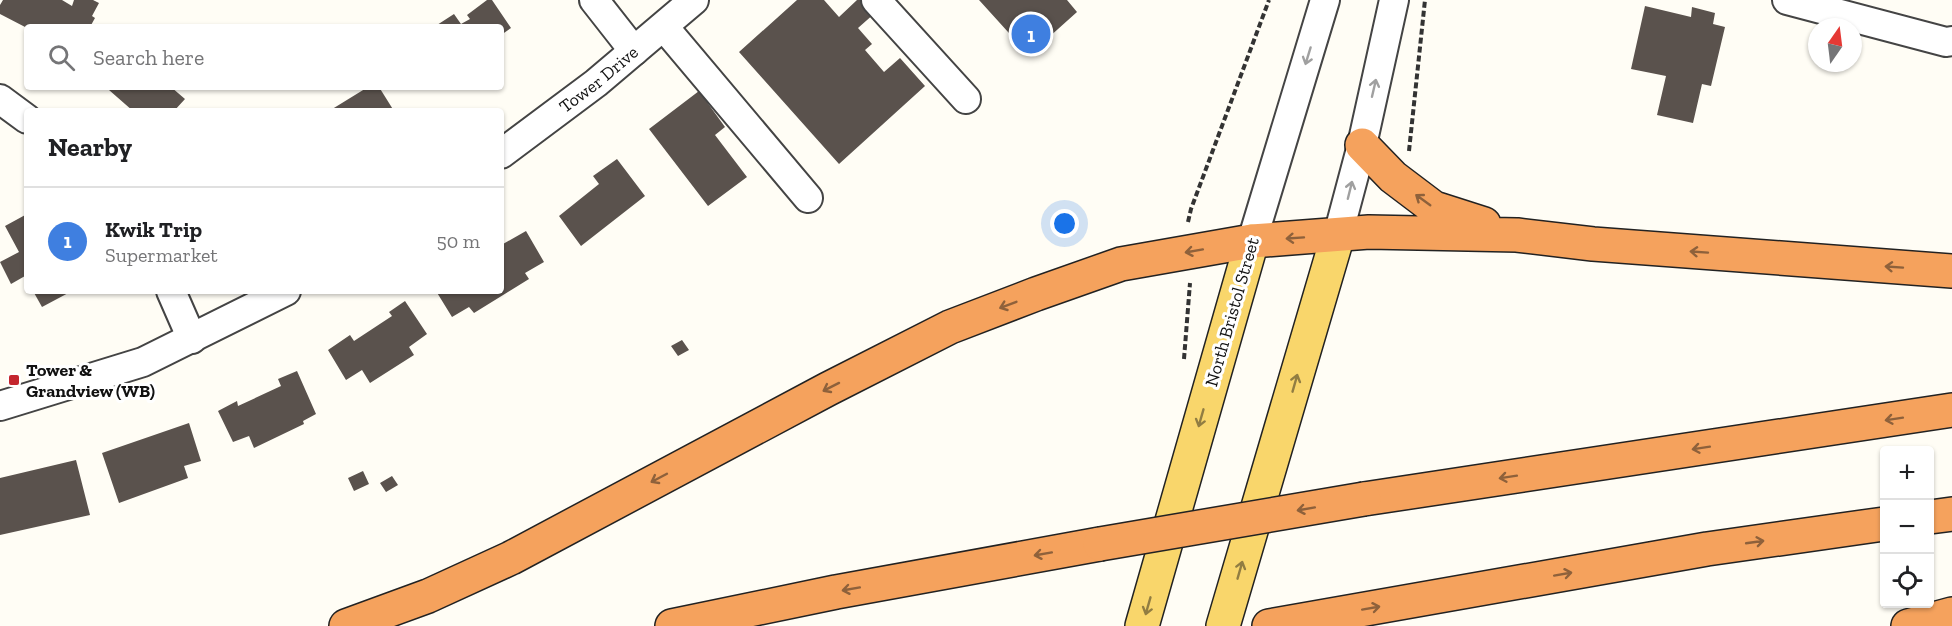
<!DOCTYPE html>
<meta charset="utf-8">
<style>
body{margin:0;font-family:"Zilla Slab",serif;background:#f2f2f2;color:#202124}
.controls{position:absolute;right:18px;bottom:18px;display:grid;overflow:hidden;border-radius:6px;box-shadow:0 2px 4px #0004}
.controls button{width:54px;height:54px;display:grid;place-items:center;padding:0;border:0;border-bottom:2px solid #e0e0e0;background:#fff;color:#202124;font:30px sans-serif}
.compass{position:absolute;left:1808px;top:18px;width:54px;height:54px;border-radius:50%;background:#fff;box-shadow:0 2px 4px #0004;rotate:14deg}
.you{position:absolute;left:1065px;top:224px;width:21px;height:21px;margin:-15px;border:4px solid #fff;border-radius:50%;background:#1a73e8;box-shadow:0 0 0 9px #1a73e833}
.badge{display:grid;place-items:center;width:39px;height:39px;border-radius:50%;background:#c4262e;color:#fff;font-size:20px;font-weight:700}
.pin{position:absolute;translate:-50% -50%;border:3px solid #fff;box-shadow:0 2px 6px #0006}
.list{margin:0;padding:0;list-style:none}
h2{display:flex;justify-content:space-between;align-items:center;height:78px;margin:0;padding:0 24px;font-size:26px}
h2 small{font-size:20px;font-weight:400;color:#757577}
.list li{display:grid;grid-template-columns:39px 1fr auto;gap:18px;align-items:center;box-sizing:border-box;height:108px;padding:0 24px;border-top:2px solid #e0e0e0}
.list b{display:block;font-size:22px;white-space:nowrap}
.list p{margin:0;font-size:20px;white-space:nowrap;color:#757577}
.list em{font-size:20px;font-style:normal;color:#757577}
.icon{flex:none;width:33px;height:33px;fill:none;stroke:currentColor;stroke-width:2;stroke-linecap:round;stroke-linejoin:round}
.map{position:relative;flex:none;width:1952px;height:626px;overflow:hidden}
.search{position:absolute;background:#fff;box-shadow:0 2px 4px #0004;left:24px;top:24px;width:480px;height:66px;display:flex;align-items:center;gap:15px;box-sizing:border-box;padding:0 21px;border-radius:6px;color:#757577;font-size:22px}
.panel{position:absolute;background:#fff;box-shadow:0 2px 4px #0004;left:24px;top:108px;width:480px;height:186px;border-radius:6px}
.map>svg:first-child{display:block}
</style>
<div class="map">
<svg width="1952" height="626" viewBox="0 0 1952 626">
<rect width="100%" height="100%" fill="#fffdf5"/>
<path fill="#5a524d" d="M3,0h59l10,6 2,-6h19l6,3 -7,13 3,2 -5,9 -63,1 -27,-14v-9z
M487,0h5l19,28 -10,7v-8h-63l-1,-2 17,-11 7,10 9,-5 -3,-4z
M797,0h27l15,17 18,-17h7l11,13 -17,15 14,16 -7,6 19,22 16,-14 25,28 -86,78 -100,-112z
M979,0h88l10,12 -48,43z
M1645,6l46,11 1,-10 23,6 -2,11 12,3 -14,59 -9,-2 -9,39 -36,-8 9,-39 -35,-7z
M112,87h59l14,12 -11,12h-41l-24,-21z
M368,87h11l15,24h-65z
M699,91l26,36 -10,8 32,42 -39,29 -59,-77z
M617,159l28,37 -64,50 -22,-30 40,-32 -6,-8z
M27,214v66l-2,-4 -14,8 -11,-22 19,-10 -14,-26z
M526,231l18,31 -19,11 4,6 -55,34 -5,-6 -17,10 -16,-26h65v-44l3,-2 -1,-1z
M33,291h39l-30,16z
M405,301l22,33 -18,13 5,8 -44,28 -8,-13 -16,10 -18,-30 22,-15 4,6 38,-25 -3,-4z
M682,340l7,10 -11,6 -7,-10z
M297,371l19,43 -13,7 1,3 -50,24 -5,-12 -16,6 -15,-31 19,-10 1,5 43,-20 -3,-7z
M189,423l12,38 -17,5 4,12 -69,25 -17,-50z
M76,460l14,55 -90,20v-57z
M363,471l6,13 -15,7 -6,-13z
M392,476l6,9 -12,7 -6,-9z"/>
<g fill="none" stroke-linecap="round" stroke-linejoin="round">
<defs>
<g id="minor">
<path d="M594,0l40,51"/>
<path d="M876,0l90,99"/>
<path d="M1787,0l159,42 6,-1"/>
<path d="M664,27l144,171"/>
<path d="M0,99l27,20"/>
<path id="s1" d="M501,154l95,-71 98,-83"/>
<path d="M1338,235l24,-90 32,-145"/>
<path d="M1252,241l73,-241"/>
<path d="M171,291l21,48"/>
<path d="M0,406l143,-44 143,-71"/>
</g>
<path id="major" d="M1142,626l110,-385
M1223,626l115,-391"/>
<path id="highway" d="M1362,145l31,32 41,31 50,16
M1364,499l588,-89
M1930,517l22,-3
M346,626l82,-30 83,-38 317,-169 122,-62 86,-33 85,-30 131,-23 117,-9 148,3 76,9 359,27
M672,626l164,-34 264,-48
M1269,626l438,-77 177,-25
M1908,626l44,-12"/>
</defs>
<use href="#minor" stroke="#444" stroke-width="32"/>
<use href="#major" stroke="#222" stroke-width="36"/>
<use href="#highway" stroke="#222" stroke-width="36"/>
<path stroke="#333" stroke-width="4" stroke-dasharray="6 3" stroke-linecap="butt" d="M1409,151l16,-151
M1188,222l3,-13 78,-209
M1184,359l6,-76"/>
<use href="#minor" stroke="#fff" stroke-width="28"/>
<use href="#major" stroke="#f9d66b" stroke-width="33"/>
<use href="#highway" stroke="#f5a25d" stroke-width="33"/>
<defs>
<path id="highway-bridge" d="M1100,544l264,-45"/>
</defs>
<use href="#highway-bridge" stroke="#222" stroke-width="36" stroke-linecap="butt"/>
<use href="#highway-bridge" stroke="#f5a25d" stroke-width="33"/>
</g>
<defs><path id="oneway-shaft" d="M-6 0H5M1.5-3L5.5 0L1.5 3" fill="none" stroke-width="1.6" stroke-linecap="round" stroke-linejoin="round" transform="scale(1.5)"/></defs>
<g stroke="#a0a0a0">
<use href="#oneway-shaft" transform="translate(1308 56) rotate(107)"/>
<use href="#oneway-shaft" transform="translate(1374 88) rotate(-77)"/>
<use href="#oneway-shaft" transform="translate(1350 190) rotate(-76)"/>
</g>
<g stroke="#8e613b">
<use href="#oneway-shaft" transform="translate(1423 200) rotate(-144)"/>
<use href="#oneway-shaft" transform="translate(1295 238) rotate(176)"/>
<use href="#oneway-shaft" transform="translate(1194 251) rotate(170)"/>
<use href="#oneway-shaft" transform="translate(1699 252) rotate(-176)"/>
<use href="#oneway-shaft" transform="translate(1894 267) rotate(-176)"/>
<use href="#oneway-shaft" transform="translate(1008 305) rotate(159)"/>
<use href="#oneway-shaft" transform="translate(831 387) rotate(153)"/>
<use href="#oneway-shaft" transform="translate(1894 419) rotate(171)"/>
<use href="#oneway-shaft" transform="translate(1701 448) rotate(171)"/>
<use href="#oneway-shaft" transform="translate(1508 477) rotate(171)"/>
<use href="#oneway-shaft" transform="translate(659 478) rotate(152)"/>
<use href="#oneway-shaft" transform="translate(1306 509) rotate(170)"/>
<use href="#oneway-shaft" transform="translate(1755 542) rotate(-8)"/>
<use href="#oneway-shaft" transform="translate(1043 554) rotate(170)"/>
<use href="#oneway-shaft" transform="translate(1563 574) rotate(-10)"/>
<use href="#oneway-shaft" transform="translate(851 589) rotate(170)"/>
<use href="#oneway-shaft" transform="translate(1371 608) rotate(-10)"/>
</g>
<g stroke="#917d42">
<use href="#oneway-shaft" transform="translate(1295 383) rotate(-74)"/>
<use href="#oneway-shaft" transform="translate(1201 418) rotate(106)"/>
<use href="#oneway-shaft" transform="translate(1240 570) rotate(-74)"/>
<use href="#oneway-shaft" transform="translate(1148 606) rotate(106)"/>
</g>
<rect fill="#c4262e" stroke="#fff" stroke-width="2" x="8" y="374" width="12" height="12" rx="3"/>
<g text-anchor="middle" stroke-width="6" stroke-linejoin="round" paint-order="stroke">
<g font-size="18" fill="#111" stroke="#fff">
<text dy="6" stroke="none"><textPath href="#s1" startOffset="123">Tower Drive</textPath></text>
<text transform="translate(1232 312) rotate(-74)" y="6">North Bristol Street</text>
</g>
<g font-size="18" font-weight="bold" fill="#111" stroke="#fff" text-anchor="start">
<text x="26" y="376">Tower &amp;<tspan x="26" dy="21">Grandview (WB)</tspan></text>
</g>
</g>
</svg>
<div class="controls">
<button>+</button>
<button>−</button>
<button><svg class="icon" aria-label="locate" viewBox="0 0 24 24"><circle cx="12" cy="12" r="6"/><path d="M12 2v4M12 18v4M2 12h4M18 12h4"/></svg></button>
</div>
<svg class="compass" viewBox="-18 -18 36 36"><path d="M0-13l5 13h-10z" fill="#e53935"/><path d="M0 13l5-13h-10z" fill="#757577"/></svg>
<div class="you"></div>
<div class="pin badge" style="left:1031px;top:34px;background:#3f7fe0">1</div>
<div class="search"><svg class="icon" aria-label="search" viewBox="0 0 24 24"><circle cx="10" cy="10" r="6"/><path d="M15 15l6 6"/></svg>Search here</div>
<section class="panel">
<h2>Nearby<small></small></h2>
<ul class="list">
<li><span class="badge" style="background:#3f7fe0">1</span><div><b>Kwik Trip</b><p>Supermarket</p></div><em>50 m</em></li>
</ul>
</section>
</div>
